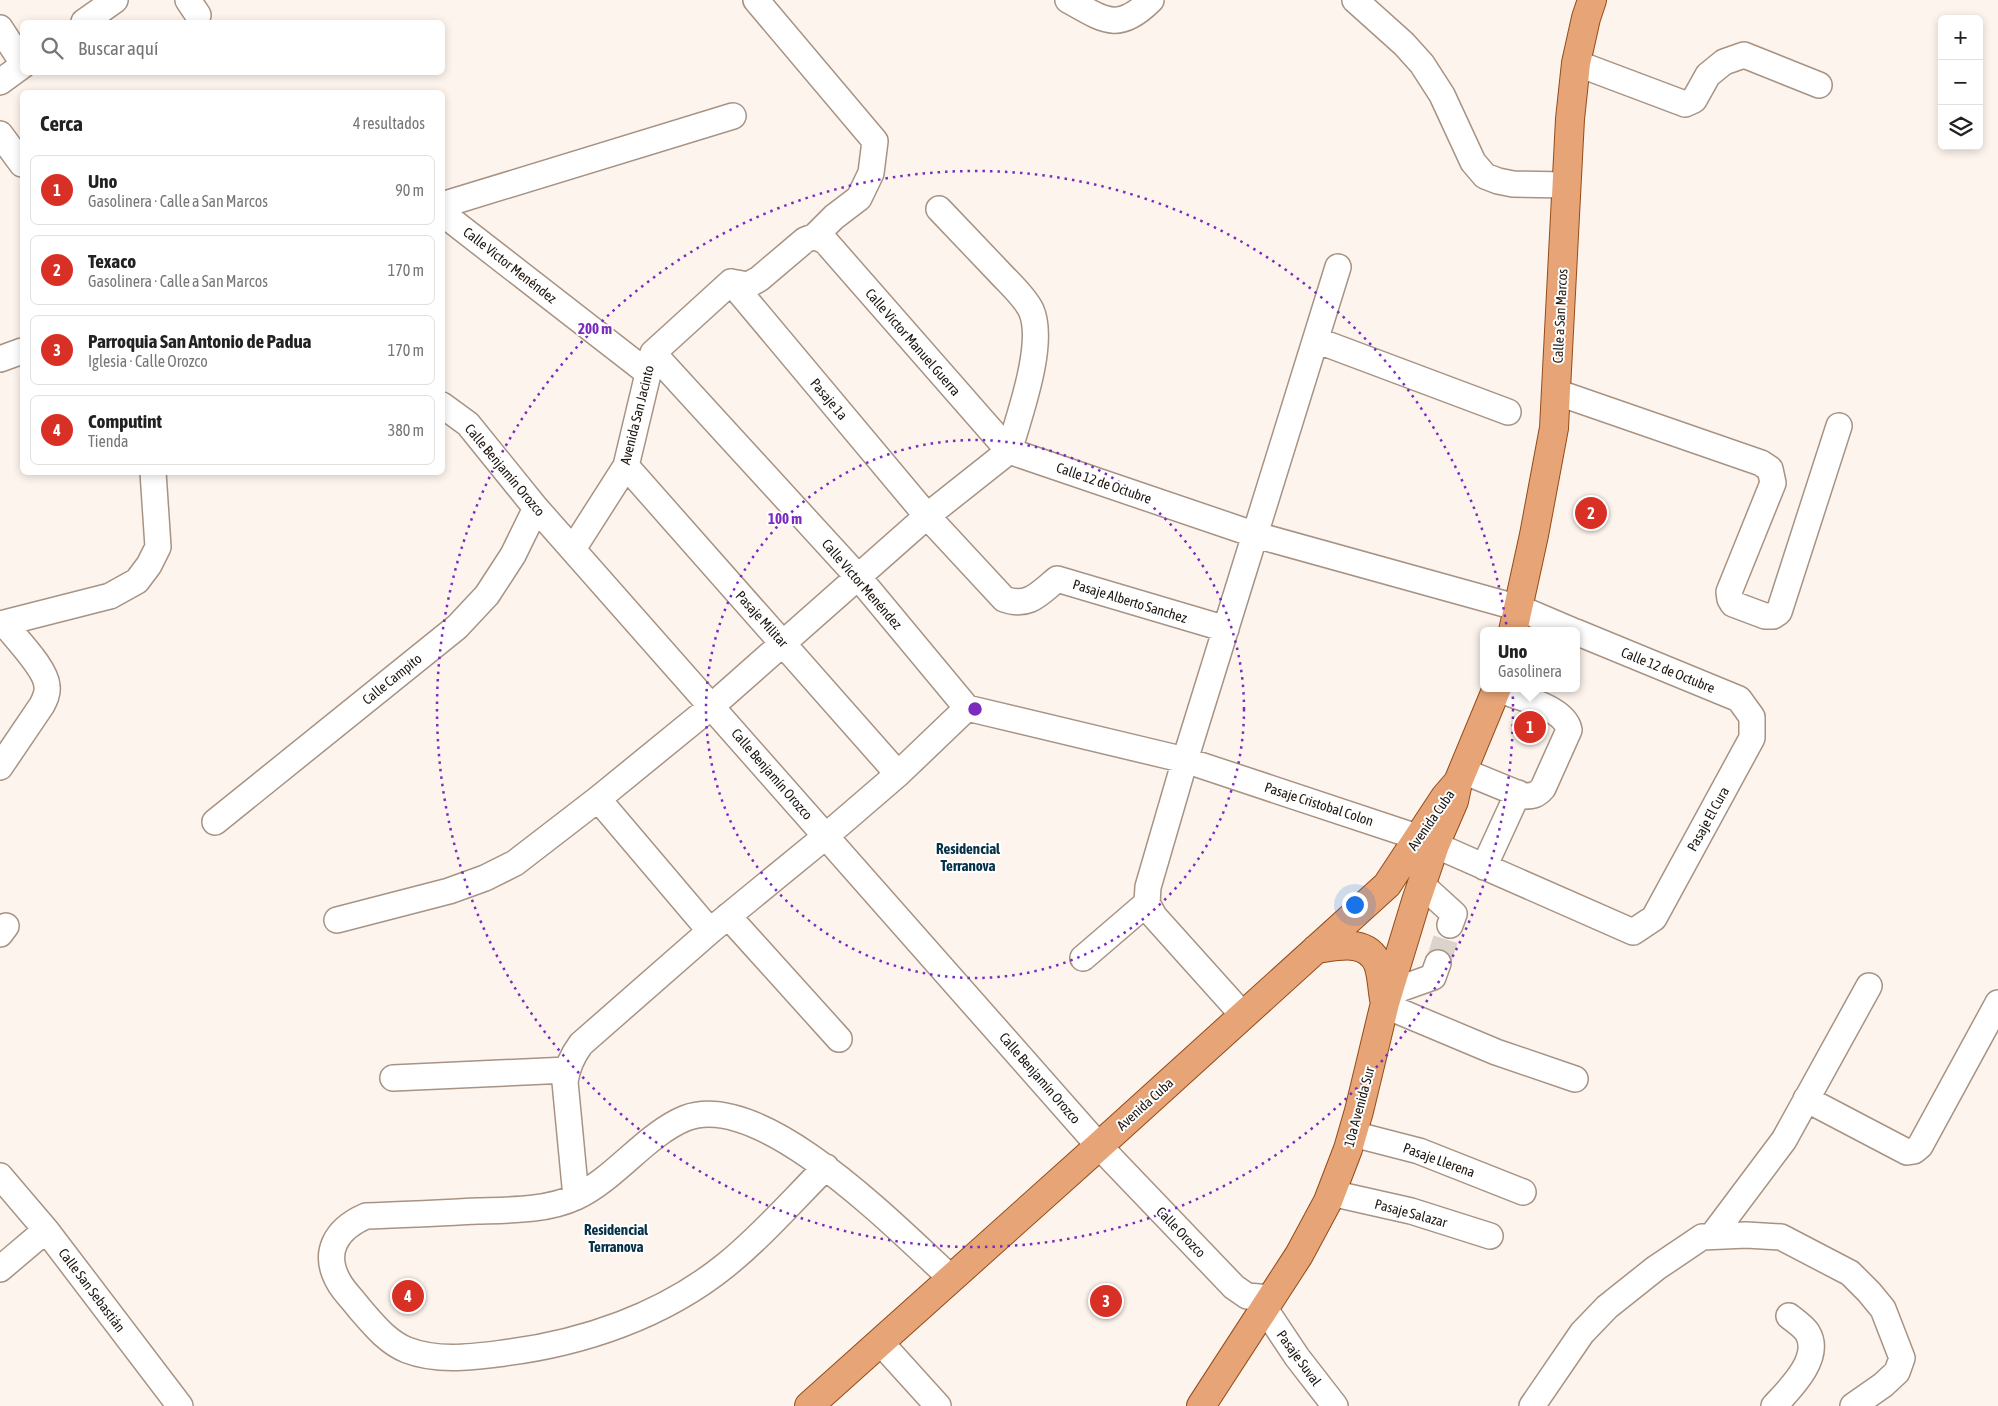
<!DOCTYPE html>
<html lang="es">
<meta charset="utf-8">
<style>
body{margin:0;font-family:"Asap Condensed",sans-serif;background:#f6f6f6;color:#222}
.controls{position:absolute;right:15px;top:15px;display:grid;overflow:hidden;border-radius:8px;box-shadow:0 2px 8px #0003}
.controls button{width:45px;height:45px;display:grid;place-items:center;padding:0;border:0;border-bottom:1px solid #e0e0e0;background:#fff;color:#222;font:25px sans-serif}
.you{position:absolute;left:1354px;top:904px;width:18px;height:18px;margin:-12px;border:4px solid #fff;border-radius:50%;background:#1a73e8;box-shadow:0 0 0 8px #1a73e833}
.badge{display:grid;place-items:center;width:32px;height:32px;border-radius:50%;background:#d93025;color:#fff;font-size:16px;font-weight:700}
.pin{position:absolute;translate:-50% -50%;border:2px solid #fff;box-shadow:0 1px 5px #0006}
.popup{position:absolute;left:1480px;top:627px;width:100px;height:65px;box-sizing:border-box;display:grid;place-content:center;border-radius:8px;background:#fff;filter:drop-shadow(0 1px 4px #0005);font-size:16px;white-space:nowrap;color:#767676}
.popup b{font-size:19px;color:#222}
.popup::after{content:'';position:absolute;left:50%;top:100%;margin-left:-10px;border:10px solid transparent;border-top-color:#fff}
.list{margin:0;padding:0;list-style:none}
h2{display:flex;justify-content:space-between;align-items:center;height:65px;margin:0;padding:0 20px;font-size:21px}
h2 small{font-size:16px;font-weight:400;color:#767676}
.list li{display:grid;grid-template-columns:32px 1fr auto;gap:15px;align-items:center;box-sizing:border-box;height:70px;margin:0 10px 10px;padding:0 10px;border:1px solid #e0e0e0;border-radius:8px}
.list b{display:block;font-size:19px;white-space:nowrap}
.list p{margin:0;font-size:16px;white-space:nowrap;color:#767676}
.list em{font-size:16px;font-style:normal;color:#767676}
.icon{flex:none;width:28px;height:28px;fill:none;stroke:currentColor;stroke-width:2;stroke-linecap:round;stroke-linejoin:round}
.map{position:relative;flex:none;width:1998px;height:1406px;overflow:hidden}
.search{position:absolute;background:#fff;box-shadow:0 2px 8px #0003;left:20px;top:20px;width:425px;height:55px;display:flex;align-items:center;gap:12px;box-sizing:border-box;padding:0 18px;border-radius:8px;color:#767676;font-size:19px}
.panel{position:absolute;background:#fff;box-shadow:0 2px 8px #0003;left:20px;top:90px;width:425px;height:385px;border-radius:8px}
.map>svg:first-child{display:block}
</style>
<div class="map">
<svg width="1998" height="1406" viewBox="0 0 1998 1406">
<rect width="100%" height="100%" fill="#fdf4ed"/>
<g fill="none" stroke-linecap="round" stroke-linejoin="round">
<path stroke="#dbd3cc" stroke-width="25" stroke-dasharray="25 12" stroke-linecap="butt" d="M1438,963l12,-38"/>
<defs>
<path id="minor" d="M188,0l10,15
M1068,0c36,20 50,33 83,0
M1355,0l49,44 18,20 20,31 31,67 12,14 13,5 15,3 54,1
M84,22l31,-22
M0,28l22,34
M1576,63l109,41 9,-4 14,-25 16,-13 20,-7 75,30
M0,82l22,-16
M0,134l22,30
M442,205l291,-89
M939,209c20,21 40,42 60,63 11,12 25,24 32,38 15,33 -12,106 -22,141
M442,213l206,160
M815,236l11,6 183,209 247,84 263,73 54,23
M731,282l196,234 77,83c24,9 35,-5 53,-20l169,50
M1316,340l192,72
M653,353l206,225 108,130
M0,359l22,-8
M1556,392l205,71 9,6 3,14 -44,109 1,7 3,5 32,12h8l6,-4 60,-186
M442,405l26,19 68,84 563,638 135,141 13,9 25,2
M626,466l272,308
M573,549l53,-83 27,-113 78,-71 17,3 11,-6 46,-39 10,-4 19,-19 25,-19 12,-25 4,-32 -119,-141
M0,626l4,-3 106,-27 27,-15 12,-16 9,-18 -5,-75
M967,708l218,52 232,77 216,95 21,-14 98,-180v-21l-13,-18 -163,-67
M0,767l42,-62c3,-6 6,-12 5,-19 -1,-18 -32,-48 -43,-63
M1463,771l61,25c9,0 13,-1 19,-8l26,-58c-4,-23 -52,-33 -72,-41
M598,799l112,132
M215,822l242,-195 30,-32 26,-40 23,-47
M1484,867l34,-74
M1421,884l33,30 -4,11
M728,916l111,123
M337,920l112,-29 36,-13 30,-15 83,-64 114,-93 215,-190 82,-65
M0,934l6,-8
M1083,958l64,-55
M1388,993l45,-16 5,-14
M1384,1005l112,47 79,27
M1243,1015l-89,-99 -7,-13 1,-16 37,-127 153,-493
M393,1078l174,-8
M1806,1099l101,53 7,-1 6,-5 78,-143
M1353,1134l66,17 104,41
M826,1167c-33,33 -64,69 -100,98 -63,51 -143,78 -222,88 -32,4 -66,9 -97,-3 -20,-8 -34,-26 -48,-42 -6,-8 -14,-16 -19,-24 -19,-31 -4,-55 26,-68 37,-1 73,-3 110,-5 32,-1 70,0 100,-14 39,-18 70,-63 110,-79 77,-29 213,113 265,160
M0,1176l46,54 134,176
M1331,1193l80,18 79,25
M576,1197l-11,-115c2,-15 7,-26 16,-38l129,-113 116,-95 72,-62 69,-66
M1712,1236l72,-96 85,-154
M0,1269l46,-39
M1265,1309l32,48 38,49
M881,1343l57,63
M1532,1406l50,-73 25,-26 49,-39 46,-31 44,-2 35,2 69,36 19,19 14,17 19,49 -5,14 -14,13 -30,21
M1774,1406c16,-17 49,-49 33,-74 -4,-6 -12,-11 -18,-16"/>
<path id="major" d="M1513,631l21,-96 20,-107 16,-309 6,-56 10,-45 6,-18
M1316,949c22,-3 51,-11 62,15 4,11 4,24 6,35
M809,1406l290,-260 288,-261 58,-88 13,-15
M1201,1406l98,-151 29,-54 20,-52 11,-38 26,-108 31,-102 19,-56 19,-44 4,-19 39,-94"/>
</defs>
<use href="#minor" stroke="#a79384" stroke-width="28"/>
<use href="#major" stroke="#954b18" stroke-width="30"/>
<use href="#minor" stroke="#fff" stroke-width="25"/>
<use href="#major" stroke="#e6a477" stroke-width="28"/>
</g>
<g fill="none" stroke="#7b2cbf" stroke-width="2.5" stroke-dasharray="2.5 5">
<circle cx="975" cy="709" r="269"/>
<circle cx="975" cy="709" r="538"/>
</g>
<g text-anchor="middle" stroke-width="4" stroke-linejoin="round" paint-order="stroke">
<g font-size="14" fill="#1d1611" stroke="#fff">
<text transform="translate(510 265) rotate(38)" y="5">Calle Victor Menéndez</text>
<text transform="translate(1560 316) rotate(-87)" y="5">Calle a San Marcos</text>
<text transform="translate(913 342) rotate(49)" y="5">Calle Victor Manuel Guerra</text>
<text transform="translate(829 399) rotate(50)" y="5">Pasaje 1a</text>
<text transform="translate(637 415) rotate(-76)" y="5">Avenida San Jacinto</text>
<text transform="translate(505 470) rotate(50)" y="5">Calle Benjamín Orozco</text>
<text transform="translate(1104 483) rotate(19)" y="5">Calle 12 de Octubre</text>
<text transform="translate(862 584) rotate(49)" y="5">Calle Victor Menéndez</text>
<text transform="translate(1130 601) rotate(17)" y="5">Pasaje Alberto Sanchez</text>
<text transform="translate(762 619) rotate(48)" y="5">Pasaje Militar</text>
<text transform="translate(1668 670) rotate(22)" y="5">Calle 12 de Octubre</text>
<text transform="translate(392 679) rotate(-39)" y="5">Calle Campito</text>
<text transform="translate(772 774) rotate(49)" y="5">Calle Benjamín Orozco</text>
<text transform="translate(1319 804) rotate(18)" y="5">Pasaje Cristobal Colon</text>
<text transform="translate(1708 819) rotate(-61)" y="5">Pasaje El Cura</text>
<text transform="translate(1431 820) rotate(-55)" y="5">Avenida Cuba</text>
<text transform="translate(1040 1078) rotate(49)" y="5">Calle Benjamín Orozco</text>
<text transform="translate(1145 1104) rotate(-42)" y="5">Avenida Cuba</text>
<text transform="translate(1359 1107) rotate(-75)" y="5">10a Avenida Sur</text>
<text transform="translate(1439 1160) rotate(20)" y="5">Pasaje Llerena</text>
<text transform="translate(1411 1213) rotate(15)" y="5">Pasaje Salazar</text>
<text transform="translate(1181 1232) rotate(46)" y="5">Calle Orozco</text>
<text transform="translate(92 1290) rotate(53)" y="5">Calle San Sebastián</text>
<text transform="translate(1299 1358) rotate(54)" y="5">Pasaje Suval</text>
</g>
<g font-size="15" font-weight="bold" fill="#063248" stroke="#fff">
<text x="968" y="854">Residencial<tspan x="968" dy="17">Terranova</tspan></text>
<text x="616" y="1235">Residencial<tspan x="616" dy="17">Terranova</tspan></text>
</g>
</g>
<circle cx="975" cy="709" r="8" fill="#7b2cbf" stroke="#fff" stroke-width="2.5"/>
<g font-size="15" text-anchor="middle" font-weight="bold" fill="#7b2cbf" stroke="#fff" stroke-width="4" stroke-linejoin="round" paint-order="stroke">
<text x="595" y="334">200 m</text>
<text x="785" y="524">100 m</text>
</g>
</svg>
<div class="controls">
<button>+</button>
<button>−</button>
<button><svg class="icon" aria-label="layers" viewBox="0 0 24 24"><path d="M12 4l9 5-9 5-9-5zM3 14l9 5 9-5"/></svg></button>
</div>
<div class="you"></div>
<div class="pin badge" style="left:1530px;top:727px">1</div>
<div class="popup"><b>Uno</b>Gasolinera</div>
<div class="pin badge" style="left:1591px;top:513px">2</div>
<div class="pin badge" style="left:1106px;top:1301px">3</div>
<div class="pin badge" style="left:408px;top:1296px">4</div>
<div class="search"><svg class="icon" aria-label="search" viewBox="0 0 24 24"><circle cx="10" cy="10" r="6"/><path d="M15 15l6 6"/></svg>Buscar aquí</div>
<section class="panel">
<h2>Cerca<small>4 resultados</small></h2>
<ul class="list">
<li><span class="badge">1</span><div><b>Uno</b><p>Gasolinera · Calle a San Marcos</p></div><em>90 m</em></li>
<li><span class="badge">2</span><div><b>Texaco</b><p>Gasolinera · Calle a San Marcos</p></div><em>170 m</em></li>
<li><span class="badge">3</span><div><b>Parroquia San Antonio de Padua</b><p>Iglesia · Calle Orozco</p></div><em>170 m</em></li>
<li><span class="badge">4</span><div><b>Computint</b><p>Tienda</p></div><em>380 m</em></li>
</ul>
</section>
</div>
